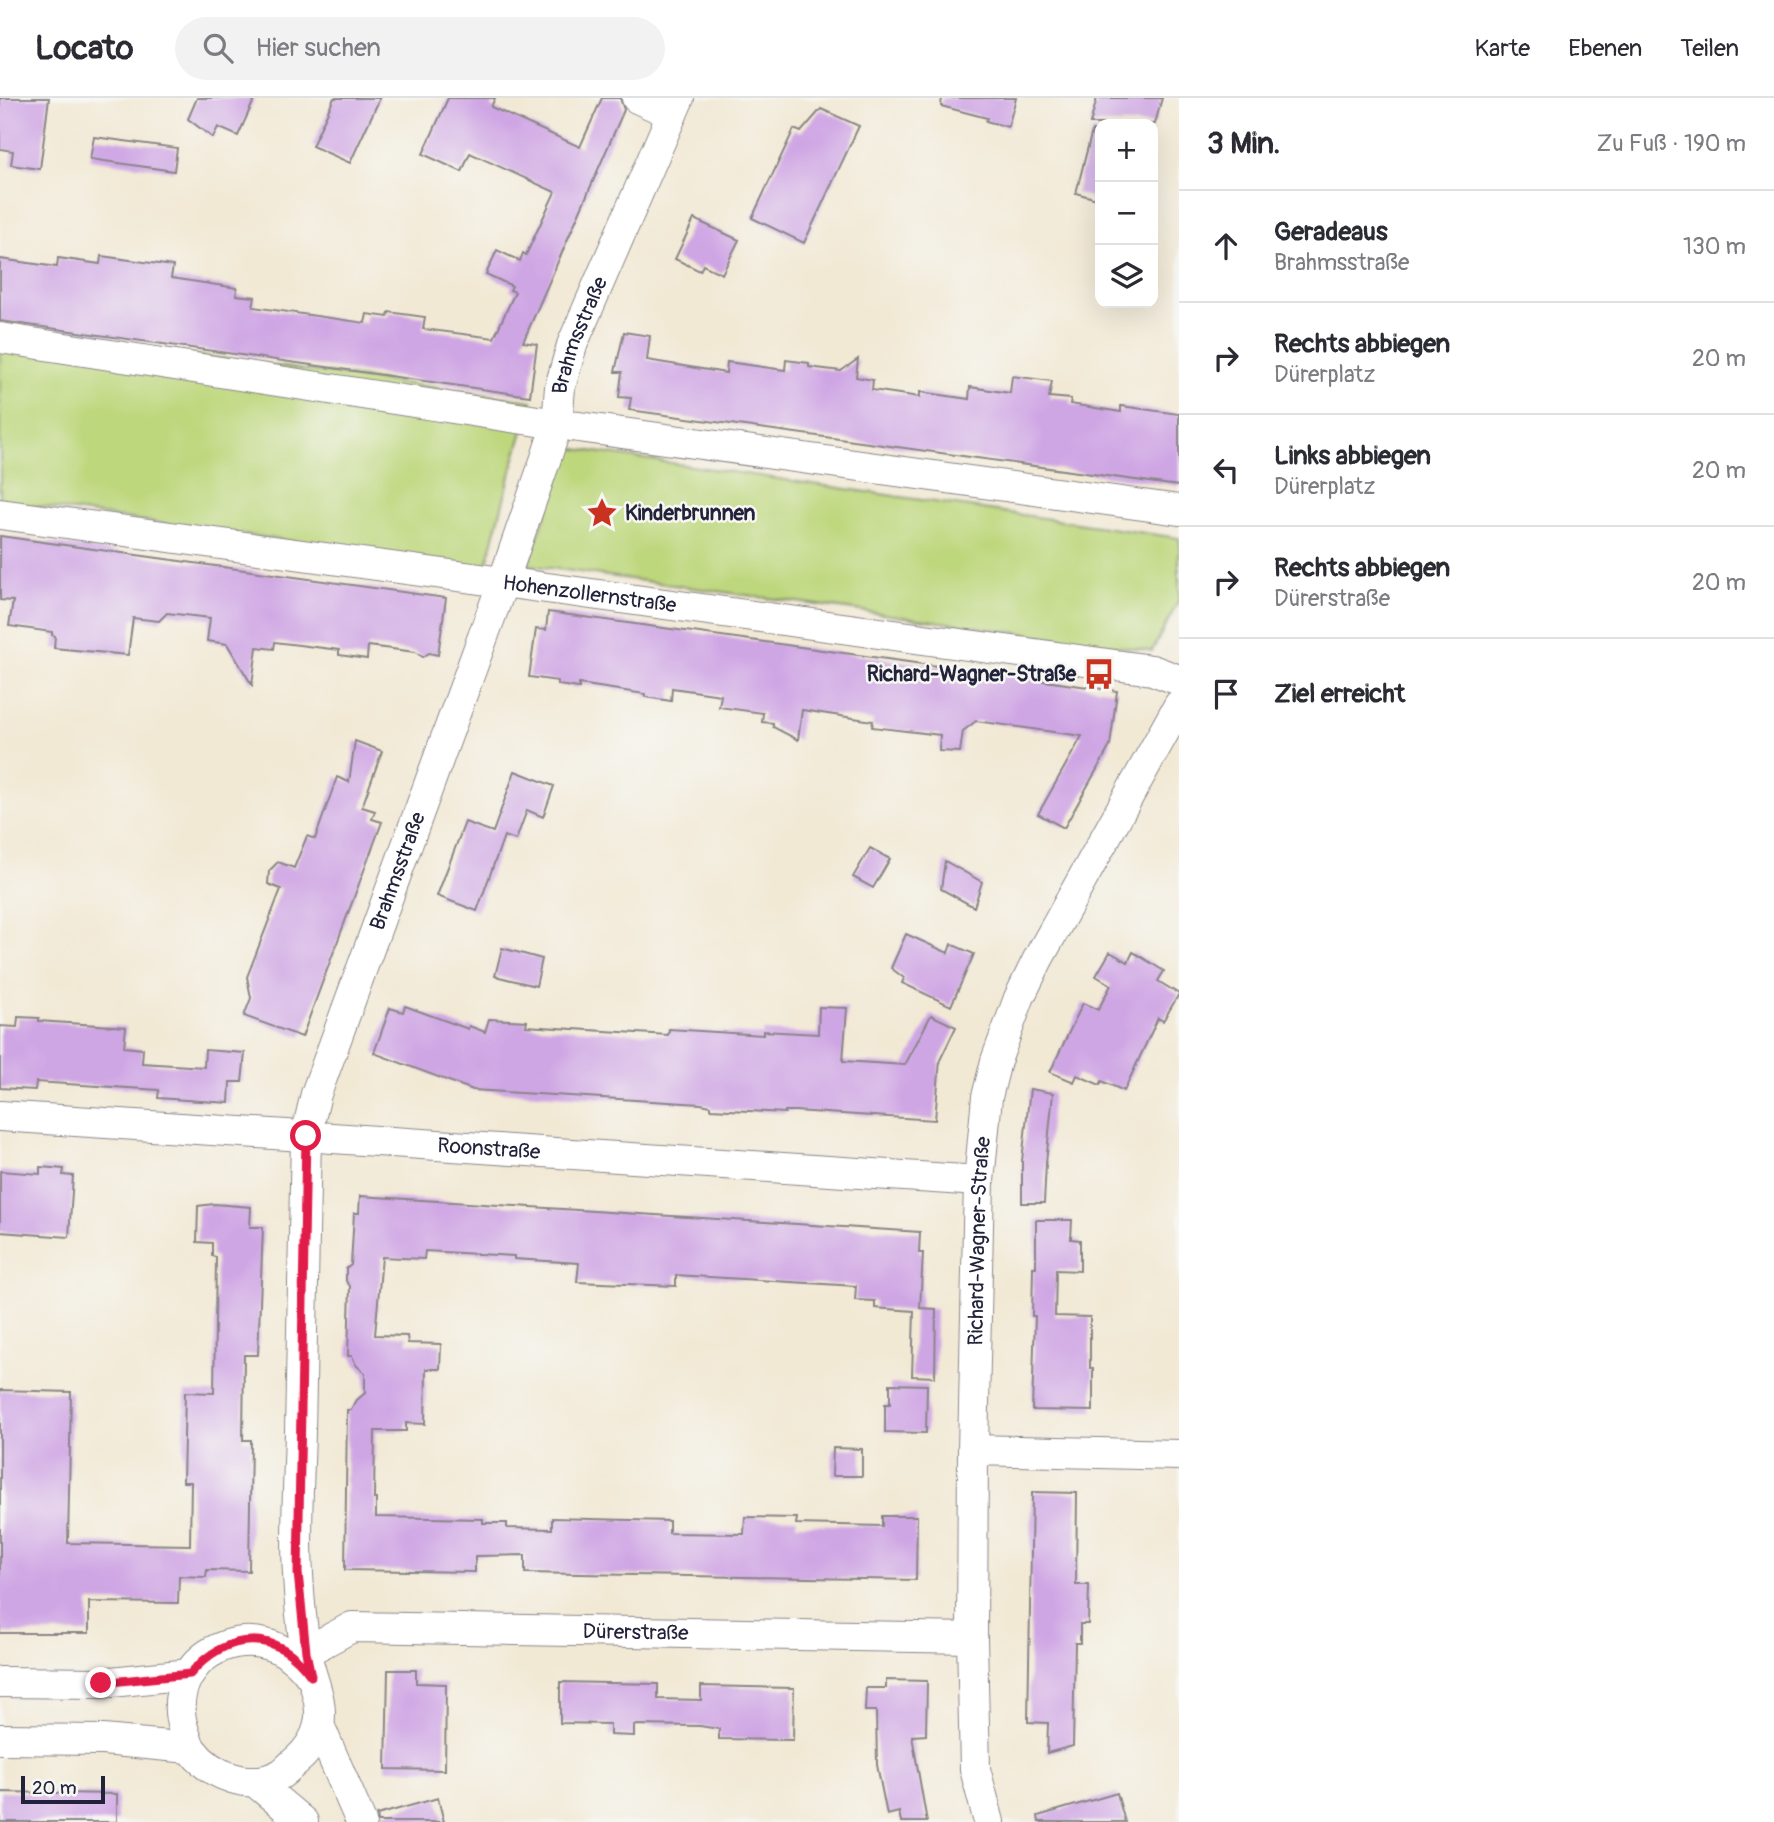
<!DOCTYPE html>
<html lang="de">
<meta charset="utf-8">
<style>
body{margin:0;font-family:Pangolin,sans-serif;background:#f2f2f3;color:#2b2b33}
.controls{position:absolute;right:21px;top:21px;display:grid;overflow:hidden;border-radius:14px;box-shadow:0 7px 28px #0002}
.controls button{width:63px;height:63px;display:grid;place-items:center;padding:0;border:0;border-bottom:2px solid #e1e1e2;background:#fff;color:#2b2b33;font:35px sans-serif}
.scale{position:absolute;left:21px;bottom:18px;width:84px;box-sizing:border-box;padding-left:7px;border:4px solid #22223b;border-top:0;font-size:19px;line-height:24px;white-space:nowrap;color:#22223b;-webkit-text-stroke:5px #f6f6f2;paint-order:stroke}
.stop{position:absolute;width:21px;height:21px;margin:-16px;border:5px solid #e11d48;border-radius:50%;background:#fff}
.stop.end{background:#e11d48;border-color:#fff;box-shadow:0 2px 7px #0008}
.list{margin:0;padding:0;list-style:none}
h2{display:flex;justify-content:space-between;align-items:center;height:91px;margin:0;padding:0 28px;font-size:30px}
h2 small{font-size:23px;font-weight:400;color:#7c7c81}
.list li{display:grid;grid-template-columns:46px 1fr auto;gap:21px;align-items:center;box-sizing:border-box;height:112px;padding:0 28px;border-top:2px solid #e1e1e2}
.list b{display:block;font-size:26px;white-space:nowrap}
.list p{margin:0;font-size:23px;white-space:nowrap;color:#7c7c81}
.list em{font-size:23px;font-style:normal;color:#7c7c81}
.icon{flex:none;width:38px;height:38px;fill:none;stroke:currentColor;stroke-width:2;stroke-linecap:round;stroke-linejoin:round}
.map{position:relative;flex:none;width:1179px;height:1724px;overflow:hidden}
header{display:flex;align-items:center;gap:42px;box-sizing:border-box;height:98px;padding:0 35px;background:#fff;border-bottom:2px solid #e1e1e2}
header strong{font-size:33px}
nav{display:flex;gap:38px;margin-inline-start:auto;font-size:24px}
.search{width:490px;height:63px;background:#f2f2f3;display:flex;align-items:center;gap:18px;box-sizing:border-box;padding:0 24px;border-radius:38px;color:#7c7c81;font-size:26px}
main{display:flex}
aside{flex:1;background:#fff}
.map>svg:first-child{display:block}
</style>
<header>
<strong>Locato</strong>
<div class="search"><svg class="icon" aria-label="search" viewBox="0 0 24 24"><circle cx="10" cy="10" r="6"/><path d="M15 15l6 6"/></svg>Hier suchen</div>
<nav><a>Karte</a><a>Ebenen</a><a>Teilen</a></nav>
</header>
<main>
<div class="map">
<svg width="1179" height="1724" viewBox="0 0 1179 1724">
<rect width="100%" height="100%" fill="#f6f6f2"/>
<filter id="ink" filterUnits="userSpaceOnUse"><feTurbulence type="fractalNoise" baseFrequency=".0143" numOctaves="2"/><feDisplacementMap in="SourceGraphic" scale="14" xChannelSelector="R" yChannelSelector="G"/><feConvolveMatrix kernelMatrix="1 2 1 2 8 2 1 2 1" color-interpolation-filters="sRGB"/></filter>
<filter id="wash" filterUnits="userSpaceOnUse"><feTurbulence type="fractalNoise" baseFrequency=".00686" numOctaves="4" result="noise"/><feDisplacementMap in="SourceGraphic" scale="28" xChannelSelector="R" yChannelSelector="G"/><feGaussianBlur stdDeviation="1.57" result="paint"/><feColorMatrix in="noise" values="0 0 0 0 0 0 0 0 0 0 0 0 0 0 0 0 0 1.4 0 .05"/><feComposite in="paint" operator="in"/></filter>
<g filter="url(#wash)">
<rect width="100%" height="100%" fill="#f2e9d5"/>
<path fill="#bdd77c" stroke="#707c5c" stroke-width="2" d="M0,230l532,73 -20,67 -26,100 -486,-67z
M569,350l610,90v62l-27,51 -624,-86z"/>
<g id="blocks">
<path fill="#cfa6e4" d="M0,0h49l-9,71 -29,-4 2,-14 -13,-2z
M197,0h58l-17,38 -20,-9 -5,11 -25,-19z
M334,0h46l-30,65 -38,-17z
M448,0h47l-4,9 89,40 22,-49h18l4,12 -101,232 14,2 -7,52 -530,-75v-62l57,8 1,-9 42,6 1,-8 72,10 -2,12 66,10 -1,7 19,2 -2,10 112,16 2,-9 21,3 1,-5 36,5 -2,12 71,9 21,-46 -5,-2 2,-4 -26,-12 11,-24 23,11 3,-8 3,2 29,-63 -85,-39 -8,19 -39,-18z
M942,0h74l-8,29 -22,-6 1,-3 -46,-12z
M1097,0h65l-7,26h-65z
M821,11l38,17 -55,117 -52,-25 42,-89 7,3z
M1092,33l8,1v68l-24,-7z
M94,39l83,11 -3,23 -84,-12z
M694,121l45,21 -17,34 -19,-9 -3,6 -25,-12z
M624,234l26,4 -3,24 79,13 1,-11 58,8 1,-10 23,3v4l32,4 17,-12 -2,18 17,3 -1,10 48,7v-5l49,7 1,-12 40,6 2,-17 40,5 -3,16 22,2 -1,5 51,8v-6l58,8v72l-550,-76 2,-12 -12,-1 3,-25h-7z
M0,438l446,62 -8,57 -9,-2 -6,4 -8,-5 -47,-6 -1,13 -28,-4v-5l-64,-8 -1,7 -17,-2 -5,38 -25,-41 -20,-3 3,-23 -43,-5 -8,8 -26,-3 -5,37 -74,-7 1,-12 -3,-1v-3l-43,-6 4,-25 -13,-1z
M548,514l569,79 -7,55 -46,82 -26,-14 44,-78 -106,-15 -13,10 -3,21 -21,-1 1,-16 -68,-8 1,-6 -71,-11 -4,30 -25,-13v-4l-11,-1 1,-9 -44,-6 2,-12 -49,-7 -1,13 -26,-4v-3l-66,-10v4l-21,-3v-4l-29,-4 7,-48 10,1z
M355,643l27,10 -20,56 13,4 -3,8 10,3 -80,215 -58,-21 7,-18 -4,-21 34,-88 -13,-5 1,-13 9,-9 16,6 13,-32 8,3 22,-62 12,5z
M515,673l39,15 -11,31 -16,-7 -11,30 -12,-4 -27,75 -40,-15 28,-74 28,10z
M870,750l20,11 -17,29 -20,-11z
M945,763l37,21 -8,25 -33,-18z
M906,836l42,19 3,-9 23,10 -23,52 -49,-23 2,-5 -13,-10z
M502,850l40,11 -6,27 -41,-10z
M1110,854l18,10 5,-10 31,19 -6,10 21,13 -16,27 -5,-3 -34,73 -22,-10 -2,4 -23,-10 -3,7 -24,-10 33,-69 15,7 13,-25 -15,-9z
M405,908l63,23 1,-3 16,6 4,-13 38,2 -1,5 142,9 1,-6 94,6v-4l55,3 1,-27 28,1 -4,53 62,4 26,-50 25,12 -16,33 -5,60 -140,-9h-10v2l-74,-4v-3l-10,-2 -228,-14 -99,-37 16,-45 13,4z
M18,919l21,1v3l87,6 -2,20 19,2 -1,14 62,4 1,-17 40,3 -3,29h-12l-1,21 -71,-5 1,-8 -123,-8 -1,8 -35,-2v-62l17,1z
M1030,991l23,4 -7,70 -2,40h-22v-42z
M40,1069l24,2 -1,6 10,1 -4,61 -69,-5v-61l40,3z
M360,1098l560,36 -1,21h4l-3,55 16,1 -1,68 -23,-1 2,-65 -39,-3v-7l-20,-1 1,-14 -180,-11v11l-99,-4 2,-19 -65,-4v-3l-89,-5 -1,8 -42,-2 -7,78 32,1 1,7 33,1 -1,25h-14l-1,55 -19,-1v8h-31l-1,68h2v18l107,2v4h24v5l45,1v-11l117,3v12l75,1 1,-17 52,1 -1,6 86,2v-10h35l-1,64 -391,-7v-18l-50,1v16l-130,-2 2,-160h4l6,-10 8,-7v-20l-9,-8 -4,-9h-4l2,-70 -4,-5v-12l5,-4 3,-52h5z
M214,1106l37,3 -1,20h13l-5,128h-14l-1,85h8l-2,131 -42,-1 -1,7 -27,-1 -1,27 -89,-1v31h-89v-243l71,2 -3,151 122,2 1,-63h-8l2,-90 29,1 2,-136 -4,-1v-13l-15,-1 1,-36z
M1036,1122h36l-1,19 9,1v31l-24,-1 -1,46 35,1v51h3v43l-61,-1 3,-94h-3l1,-49h3z
M890,1286l37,1 -1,48 -41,-1v-28h5z
M833,1350l29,1v27h-30z
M1032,1394l45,1 -1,92h13l-1,39h-8v19h-5l-2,103 -26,7 1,-30 -20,-1z
M388,1572h28v13l30,1 -1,86 -59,-1z
M886,1582l41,1 -1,54 -14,1 15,86h-26l-2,-10 -12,3 -10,-50 -1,-54h-11l1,-23h20z
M560,1584l98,2v15l43,1v-14l93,2 -1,52 -74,-1v-10l-19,-3 -66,-1v11l-24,-1v-11l-50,-1z
M0,1694l117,2v28h-117z
M1117,1695l8,29h-86l-1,-6z
M438,1700l6,24h-66l-1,-7z"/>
</g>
</g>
<g filter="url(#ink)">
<use href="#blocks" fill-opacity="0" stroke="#8a8688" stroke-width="2"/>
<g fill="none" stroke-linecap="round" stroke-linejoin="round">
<defs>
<g id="minor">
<path d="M637,0l35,16"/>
<path d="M0,240l557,86 622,86"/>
<path id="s1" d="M0,416l1152,156 27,10"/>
<path id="s2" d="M0,1018l979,65"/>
<path d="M973,1352l206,5"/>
<path id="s3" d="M306,1554l46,-25 620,11"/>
<path id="s4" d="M311,1579c-50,-72 -153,-23 -127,54 2,6 4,14 8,19 19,26 59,41 89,24 6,-4 11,-10 16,-14 10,-8 19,-22 22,-35 5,-25 -9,-48 -13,-72 -4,-26 -7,-53 -8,-79 -3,-47 1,-95 2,-143 2,-98 4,-197 6,-295l10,-42 187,-512 42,-121 12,-37 3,-37 12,-42 107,-247"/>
<path d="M0,1584l101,1 89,-9"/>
<path d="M319,1627l42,97"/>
<path d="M0,1641l103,1 87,8"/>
<path d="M254,1683l49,41"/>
<path id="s5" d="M989,1724l-14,-53 -3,-131 1,-188 6,-269 8,-84 9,-36 23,-63 19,-39 141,-254"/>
</g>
</defs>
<use href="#minor" stroke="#8a8688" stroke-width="32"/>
<use href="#minor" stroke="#fff" stroke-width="30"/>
</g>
</g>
<g fill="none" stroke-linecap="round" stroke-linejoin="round" filter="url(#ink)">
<path stroke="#e11d48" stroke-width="9" d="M101,1585l89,-9c37,-43 87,-46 121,2l-5,-24 -8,-79 8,-437"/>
</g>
<defs>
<symbol id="sight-bare" viewBox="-9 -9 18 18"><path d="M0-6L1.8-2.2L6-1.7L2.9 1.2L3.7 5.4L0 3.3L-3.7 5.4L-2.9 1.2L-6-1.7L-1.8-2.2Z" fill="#c8321e" stroke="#f6f6f2" stroke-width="2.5" paint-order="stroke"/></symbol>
<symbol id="bus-bare" viewBox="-9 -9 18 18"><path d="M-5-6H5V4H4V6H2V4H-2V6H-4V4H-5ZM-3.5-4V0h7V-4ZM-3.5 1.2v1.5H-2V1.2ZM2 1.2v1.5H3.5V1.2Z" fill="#c8321e" stroke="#f6f6f2" stroke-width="2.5" paint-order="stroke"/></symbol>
</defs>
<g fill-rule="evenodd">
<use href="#sight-bare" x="580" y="393" width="44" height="44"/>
<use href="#bus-bare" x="1077" y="554" width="44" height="44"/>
</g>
<g text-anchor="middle" stroke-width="5" stroke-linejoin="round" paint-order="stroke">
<g font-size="21" fill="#22223b" stroke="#f6f6f2">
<text dy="7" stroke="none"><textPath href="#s4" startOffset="1827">Brahmsstraße</textPath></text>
<text dy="7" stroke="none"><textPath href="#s1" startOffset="595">Hohenzollernstraße</textPath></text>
<text dy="7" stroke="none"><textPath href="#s4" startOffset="1260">Brahmsstraße</textPath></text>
<text dy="7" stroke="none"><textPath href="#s2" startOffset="490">Roonstraße</textPath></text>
<text dy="7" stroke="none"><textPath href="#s5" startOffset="583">Richard-Wagner-Straße</textPath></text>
<text dy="7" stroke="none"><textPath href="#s3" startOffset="336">Dürerstraße</textPath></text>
</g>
<g font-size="21" font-weight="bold" fill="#22223b" stroke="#f6f6f2" text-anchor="start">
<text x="625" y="422">Kinderbrunnen</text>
<text x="1076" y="583" text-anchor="end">Richard-Wagner-Straße</text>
</g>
</g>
</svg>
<div class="controls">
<button>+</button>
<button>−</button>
<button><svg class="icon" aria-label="layers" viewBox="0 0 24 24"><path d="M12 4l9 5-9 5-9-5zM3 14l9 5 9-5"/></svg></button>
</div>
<div class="scale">20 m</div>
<div class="stop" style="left:306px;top:1038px"></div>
<div class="stop end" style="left:101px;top:1585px"></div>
</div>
<aside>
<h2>3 Min.<small>Zu Fuß · 190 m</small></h2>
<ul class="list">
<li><svg class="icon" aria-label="ahead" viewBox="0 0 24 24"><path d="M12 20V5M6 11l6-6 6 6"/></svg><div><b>Geradeaus</b><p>Brahmsstraße</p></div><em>130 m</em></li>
<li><svg class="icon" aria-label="right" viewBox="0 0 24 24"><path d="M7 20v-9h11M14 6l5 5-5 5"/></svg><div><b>Rechts abbiegen</b><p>Dürerplatz</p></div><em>20 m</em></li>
<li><svg class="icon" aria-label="left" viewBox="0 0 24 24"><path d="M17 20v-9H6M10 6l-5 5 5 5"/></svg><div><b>Links abbiegen</b><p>Dürerplatz</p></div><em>20 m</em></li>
<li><svg class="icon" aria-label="right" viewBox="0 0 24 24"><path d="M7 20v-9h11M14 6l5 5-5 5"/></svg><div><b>Rechts abbiegen</b><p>Dürerstraße</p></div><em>20 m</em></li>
<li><svg class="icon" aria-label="arrive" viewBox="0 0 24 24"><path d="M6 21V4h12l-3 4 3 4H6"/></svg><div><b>Ziel erreicht</b></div></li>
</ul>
</aside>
</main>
